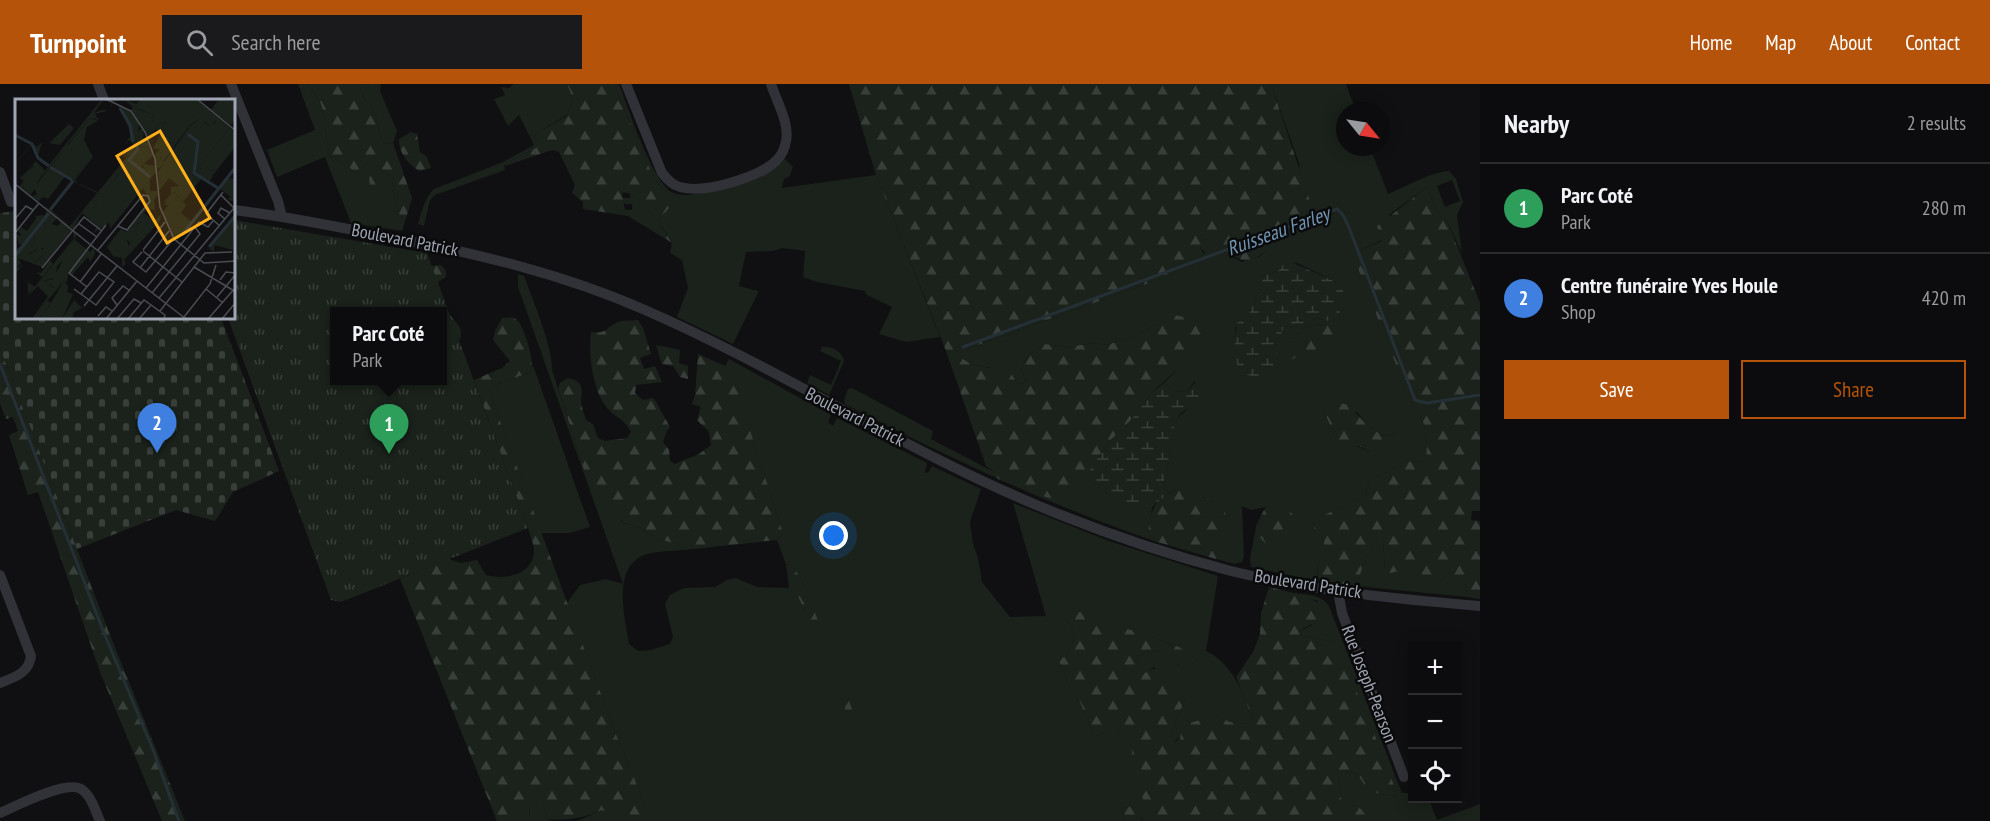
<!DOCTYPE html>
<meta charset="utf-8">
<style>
body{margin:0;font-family:"PT Sans Narrow",sans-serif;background:#1a1a1c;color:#f1f3f6}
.controls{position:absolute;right:18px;bottom:18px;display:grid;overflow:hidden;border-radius:0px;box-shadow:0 3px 15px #0003}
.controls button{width:54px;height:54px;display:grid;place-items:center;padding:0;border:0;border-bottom:2px solid #2c2c2e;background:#0c0c0e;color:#f1f3f6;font:30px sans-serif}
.compass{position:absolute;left:1336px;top:18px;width:54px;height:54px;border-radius:50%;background:#0c0c0e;box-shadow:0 3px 15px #0003;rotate:120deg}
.you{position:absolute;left:834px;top:452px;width:21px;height:21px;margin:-15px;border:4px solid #fff;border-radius:50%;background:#1a73e8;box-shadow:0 0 0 9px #1a73e833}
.badge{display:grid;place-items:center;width:39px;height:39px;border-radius:50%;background:#b45309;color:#fff;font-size:20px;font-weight:700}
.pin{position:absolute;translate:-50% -50px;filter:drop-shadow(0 2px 3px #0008)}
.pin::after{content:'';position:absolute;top:32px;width:21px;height:18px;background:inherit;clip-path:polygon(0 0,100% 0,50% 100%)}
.popup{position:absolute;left:330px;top:223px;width:117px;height:78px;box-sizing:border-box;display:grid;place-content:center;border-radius:0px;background:#0c0c0e;filter:drop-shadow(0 2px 4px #0005);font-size:20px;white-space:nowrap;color:#9a9b9e}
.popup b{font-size:22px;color:#f1f3f6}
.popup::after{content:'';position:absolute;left:50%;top:100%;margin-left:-12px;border:12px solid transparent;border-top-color:#0c0c0e}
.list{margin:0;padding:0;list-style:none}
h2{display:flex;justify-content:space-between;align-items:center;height:78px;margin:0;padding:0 24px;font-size:26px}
h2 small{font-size:20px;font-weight:400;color:#9a9b9e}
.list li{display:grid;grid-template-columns:39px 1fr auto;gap:18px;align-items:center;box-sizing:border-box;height:90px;padding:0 24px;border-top:2px solid #2c2c2e}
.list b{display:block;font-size:22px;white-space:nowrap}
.list p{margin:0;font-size:20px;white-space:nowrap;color:#9a9b9e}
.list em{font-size:20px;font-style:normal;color:#9a9b9e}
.actions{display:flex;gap:12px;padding:18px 24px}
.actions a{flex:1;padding:14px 0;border:2px solid #b45309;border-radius:0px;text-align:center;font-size:21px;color:#b45309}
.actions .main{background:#b45309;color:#fff}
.icon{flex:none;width:33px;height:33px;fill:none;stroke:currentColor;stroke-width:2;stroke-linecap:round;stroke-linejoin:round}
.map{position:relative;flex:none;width:1480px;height:737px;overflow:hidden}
header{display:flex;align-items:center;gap:36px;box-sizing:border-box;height:84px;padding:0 30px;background:#b45309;color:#fff}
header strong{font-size:28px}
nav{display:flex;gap:33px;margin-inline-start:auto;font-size:21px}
.search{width:420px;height:54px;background:#1a1a1c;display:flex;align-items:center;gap:15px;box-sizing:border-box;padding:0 21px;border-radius:0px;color:#9a9b9e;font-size:22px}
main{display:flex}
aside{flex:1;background:#0c0c0e}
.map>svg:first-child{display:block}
</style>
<header>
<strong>Turnpoint</strong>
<div class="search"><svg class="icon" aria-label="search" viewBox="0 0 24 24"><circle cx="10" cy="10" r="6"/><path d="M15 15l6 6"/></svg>Search here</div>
<nav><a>Home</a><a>Map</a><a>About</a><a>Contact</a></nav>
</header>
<main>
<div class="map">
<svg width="1480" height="737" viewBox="0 0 1480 737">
<defs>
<pattern id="forest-firs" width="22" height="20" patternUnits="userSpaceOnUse" patternTransform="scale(1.5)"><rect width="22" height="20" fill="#1a221b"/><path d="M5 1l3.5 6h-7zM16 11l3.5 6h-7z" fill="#383f3a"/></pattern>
<pattern id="wetland-marsh" width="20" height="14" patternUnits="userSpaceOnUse" patternTransform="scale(1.5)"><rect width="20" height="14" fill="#1a221b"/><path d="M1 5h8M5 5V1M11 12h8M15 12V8" fill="none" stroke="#383f3a"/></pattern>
<pattern id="cemetery-stones" width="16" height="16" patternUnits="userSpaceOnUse" patternTransform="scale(1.5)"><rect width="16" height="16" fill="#1a221b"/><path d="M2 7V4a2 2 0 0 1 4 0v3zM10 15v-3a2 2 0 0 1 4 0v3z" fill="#383f3a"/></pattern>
<pattern id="park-tufts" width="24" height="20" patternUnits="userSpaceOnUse" patternTransform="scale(1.5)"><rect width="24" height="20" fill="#1a221b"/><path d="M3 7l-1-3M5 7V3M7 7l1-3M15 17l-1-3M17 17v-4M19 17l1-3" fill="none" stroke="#383f3a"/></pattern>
</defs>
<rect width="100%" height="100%" fill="#101012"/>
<path fill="#1a221b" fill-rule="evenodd" d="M298,0h10c3,7 10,13 13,20 6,17 4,35 9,52l23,14 4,5 11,-13 7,2 17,14 4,31 9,13 -3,9 -51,-8 -26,-66 -48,20 -10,-27 48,-20z
M370,0h11l-1,7 17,40 -4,12 -9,1c-6,-11 -6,-22 -10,-33 -2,-7 -8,-9 -12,-15z
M514,0h53l6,15 -6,16 -33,20 5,7 -3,6 -32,16 1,6 -70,25 -5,5 -6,26 -6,-2c4,-13 6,-25 16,-35l69,-27 31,-17 -15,-30 -11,11 -14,-27 11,-4 -4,-8 8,1z
M614,0h5c9,23 34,102 55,109 13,5 32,-1 46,-4 26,-4 45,-11 65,-30l8,8 -4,10 -5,2 -2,9 94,-13 64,162 -34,5 -27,-8 13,-27 -25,-12 -2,-4 -48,-9 -14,-5 2,-26 -23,-3 -9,3 -27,1 -7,34 19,5v2l-25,51 -56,-27 11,-29 -6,-28 -12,-7 2,-11 -14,-22 16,-17 -1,-6 -12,-9 -10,-16z
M1271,0h75l10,27h-11v36h25l18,47c17,-7 43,-22 61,-23l7,8 7,23 -6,13 5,38 -14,-30 -13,-16 -8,-20 -37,27 -8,26 -21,10 49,150 14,24 3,20 -1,17 -7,1 -12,-1 -38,20 -4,15 -41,19 -3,19 4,14 -8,20 1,13 -67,-14 -1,-9 7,-36v11l9,-26 -15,3 -9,-4 2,51 -2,5 -7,2 -19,-5 5,-6 2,-48 -21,-8 -17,-11 -16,7 -5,-11 6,-24 1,-24 5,-14 15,-15 12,-5 -7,-21 -9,13 -13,-1 -10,-8 40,-40 -47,-19 -24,13 -27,8 -13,-2 -25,4 -23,-3 -8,4 -13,14 -3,6 4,13 -3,3 -5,-1c-13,-24 -51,-7 -62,-35l2,-2 10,3 193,-70 45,-26 -5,-6 2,-7 6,-1 20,16 14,7 17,-5 7,-6c4,-21 20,-26 38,-33l-5,-55zM1452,96l8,21 -15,6 -8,-21zM1285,178l12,1 39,19c6,16 8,25 -3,40l-17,-4 -15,12 -7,-4 -10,1 -6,11 -1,15 -42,-3v-22l4,-6 8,-3 17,-43 15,-6zM1316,240l8,1 9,11c-7,12 -18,18 -32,18l-8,-15zM1324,327l33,1 10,13 16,11 15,-3 -27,19 -36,-15z
M630,109l6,5 4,8c17,6 17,19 27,34l-39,-24 4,-6v-6h-7l-3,-6h8z
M518,190l6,2c8,22 29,71 28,94l38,119 33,34 18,5 17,11 19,5 6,6c-15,2 -34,0 -46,9 -23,16 -12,62 -8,85l9,7 13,-1 19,-6 3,-7 -8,-33 5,-9 14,-7 31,-1 12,-7 9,-2 21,9 32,1 9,8 20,44 -11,-51 -14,-23 -7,-2 -9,-24 6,-7 -51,-158 -7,-9 4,-7 102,56 -3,7 5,4 4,-8 90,45 -2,9 3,1 4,-7 49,23 -11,33 3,22 5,14 4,24 28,35 36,-1 -33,-113 96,38 109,35 -12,75c27,13 36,40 46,66l-4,7 -18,-2 -14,-7 -43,27 -3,-4 3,-11 12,-27 -31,-33 -9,7 -7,-5 -1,-12c20,-12 26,-5 42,9v-19l-103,-36 -3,-5 -12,11c19,9 14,33 -2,44l15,36 6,5 14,34 18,-5 13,3 7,11v26l24,50h-13v-2l-12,-13 -7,2 -2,5 2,8h-472l-37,-89 -48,-129 13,-18 26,-6 17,5 -105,-297z
M822,263c10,-1 20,4 22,14l-15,34 -22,-12 3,-8 21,10 10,-24 -21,-10z
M533,281l57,162 -20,6h-29l-52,-142 6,-6 36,-13z
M852,304l81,43 -2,8 63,33 78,26 13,-21 14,9 46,20 11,-3 -4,5 -4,25 6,8c-107,-37 -209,-85 -309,-137l-1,-4 4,-11z
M1383,455l2,29 4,4 18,-3 33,11 10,-7 15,9 2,15 -111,-11c7,-15 9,-40 27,-47z
M1294,509c14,2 27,1 35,13l73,187h9l1,-3v8l17,1 8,21 43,-16v17h-113v-4l-12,-11 -14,-5 -2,-22 4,-8c24,-1 20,27 54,24l-63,-153 -32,-6 -2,-5 12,-6 6,-24 -17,-4z
M542,714l5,21 7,2h-25l1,-18z
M602,726l20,11h-45z"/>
<path fill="url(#forest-firs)" d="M308,0h62l-8,12c4,6 10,8 12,15 4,11 4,22 10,33l9,-1 19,55 -7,24 -9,-13 -4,-31 -17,-14 -7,-2 -11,13 -4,-5 -23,-14c-5,-17 -3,-35 -9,-52 -3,-7 -10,-13 -13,-20z
M567,0h47l37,88 10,16 12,9 1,6 -16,17 14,23c-19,-11 -9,-28 -32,-37 -4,-9 -8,-14 -18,-13l3,17h7l-4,6 -45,-7v-7l-11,-9 3,-8 -16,-33 -7,-2 -47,16 -1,-2 32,-16 3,-6 -5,-7 33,-19 6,-17z
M849,0h422l42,126c-17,16 -42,15 -47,41 -25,20 -22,3 -45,4l-13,-16 -5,1 -3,7 7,15 -240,87 -10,-3 -2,2c8,21 36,19 54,22l8,13 5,1 3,-3 -4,-13 3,-6 13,-14 8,-4 23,3 25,-4 13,2 27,-8 41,-22 10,2 13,9 6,11 1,6 -5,7 -48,43 -20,27 -23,23 -36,55c-18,7 -55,-12 -74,-19l-4,-7 -8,-6 -40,-115 -70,-176z
M411,48l6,2 3,18 7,5 4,11 -12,3c-11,-7 -21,-19 -20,-32z
M373,89l5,1 3,12v16h-6l-4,-7 -2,-18z
M1427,103l8,20 13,16 32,80v208h-8l-1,9 9,1v78l-13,-2 -2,-15 -8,-2 -7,-7 -10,7 -5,8 -14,-3 -6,-12 -8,-4 -17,4 -5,-5 -2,-28c-18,6 -20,31 -27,46l-38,-5c0,-5 -1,-10 0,-15 5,-16 12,-25 -4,-38l10,-13 41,-19 4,-15 38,-20 12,1 7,-2 1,-16 -3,-20 -14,-24 -56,-142 7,-8 21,-9 -5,-15z
M441,181l5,6v6l-8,5c3,9 6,25 12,33 8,11 13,11 10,26l-21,-44 -17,-23 10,-8z
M502,234c6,0 11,-2 15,2 8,8 18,42 14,52l-36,13 -6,6 126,341 37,89h-30l-20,-11c-18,8 -34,11 -55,9l-5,-21 -12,6 -1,17h-32l-97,-242 48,-20 13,4 16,-3 9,15c18,5 47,1 48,-24 0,-7 -4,-16 -6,-23l-54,-148 28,-12 8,-7 -17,-21 2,-9z
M638,236l5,8 8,26 -11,4 4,11 11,-3 7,16 -26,3 -1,8 8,7 9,-2 3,2 15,27 -4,6 -3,9 6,8 1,11 5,3 24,-10 12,-9 -2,-13 -12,-12 4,-13 -9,-3 3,-9 3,-41 27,12 7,8 51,159 -6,7 -94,10 -6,-6 -19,-5 -17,-11 -17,-5 -26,-22 -8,-12 -32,-101 2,-5 8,-5c14,3 15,9 13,22 0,6 3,13 5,20l7,4 5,14 7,3 22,-3 4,-6c-7,-14 -14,-13 -23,-23 -15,-16 -20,-55 -17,-77 16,2 14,-4 27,-10 4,-2 14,-1 20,-2z
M1316,240l29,3 -2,6 -10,3 -13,21 -19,-3 -11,7 -7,-3c2,-18 20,-25 33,-34z
M656,261l24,5 -1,13 9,3v13l-8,-2 -7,-11 -11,-2z
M0,264l110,287 75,186h-23l-62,-149 -62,-180 -10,3 -19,-60 9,-4 -5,-14 -7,2 -6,-15z
M1337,318l11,3 19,20 16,11 15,-3 3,4 -5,6 -11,8 -14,1 -12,-6 -15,-2 -9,-7 -11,-26 6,-8z
M1185,402l13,1 4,10 21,8 5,20 -7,28 -5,6 -62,-18 -6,-7c3,-31 9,-36 37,-48z
M1266,423h17l15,11c2,18 -9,27 -26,30 -20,-14 -18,-22 -6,-41z
M786,480l7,2 14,23 17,50 -6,2 -20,-45 -9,-8z
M1269,503c16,4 44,9 55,21 1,15 -15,15 -24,23l2,5 32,6 6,9 47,114 10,30c-10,0 -22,0 -30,-8 -9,-9 -7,-16 -24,-16l-4,8 2,21 20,9 6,8v4h-211l-18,-31 -6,-19v-26l-7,-10 -13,-4 -18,5 -14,-34 -6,-5 -15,-36c16,-11 21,-35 2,-44l-5,-11h17l4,5 102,36 12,8 2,5 -7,8c-21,-6 -23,-28 -49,-11l1,12 7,4c12,-7 14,-6 26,1l-1,9 15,17 -12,27 -3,10 4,5 6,-3 2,-11 8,-5 26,-8 14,7 18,2 4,-7 -16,-40 17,-25 7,-18 1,-21z
M849,617l14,39 -7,1 -13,-38z
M1131,722l7,5 5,10h-19l-2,-8 2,-5z"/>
<path fill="url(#wetland-marsh)" d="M1289,177l47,21 7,9v9l-4,14 -6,8 -17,-4 -15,12 -7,-4 -10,1c-7,13 -5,34 -13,43 -3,3 -9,6 -12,8 -8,-2 -18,-4 -21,-12 -4,-8 -4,-37 0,-44l9,-3 17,-43 15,-6 6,-8z
M1196,294l10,16 -3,6c-34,14 -29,28 -33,58 -2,8 -4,16 -6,24l5,11c-7,5 -14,13 -24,13 -21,0 -43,-18 -60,-29l23,-34 23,-23 20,-27 13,-10 10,8 13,1 7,-8z"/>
<path fill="url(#cemetery-stones)" d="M16,127v107h205l58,153 -46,21 -18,29 -39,-11 -99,39 -77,-201v-135z"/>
<path fill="url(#park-tufts)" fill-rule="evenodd" d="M234,136l193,33 101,275 -187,74 -10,-2 -103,-282h6zM335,228h108v68h-108z"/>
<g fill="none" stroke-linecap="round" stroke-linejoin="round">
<path stroke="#252f36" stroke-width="3" d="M963,263l374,-138 6,6 5,10 67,175 12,3 53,-8
M0,280l104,269 49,117 26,71"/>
<path stroke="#313237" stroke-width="10" d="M98,0l6,16
M231,0l47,117 4,16
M626,0l36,89c5,6 10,12 18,14 23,7 78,-9 96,-26 5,-5 9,-13 10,-20 4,-17 -10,-41 -15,-57
M0,88l11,30
M234,126c50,6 100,16 150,26 90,17 177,37 261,74 142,62 271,148 416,205 55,22 112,41 170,56 81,20 166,28 249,35
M0,491l31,81c-2,17 -16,21 -31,27
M1338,507l4,22 62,164
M0,729c16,-7 66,-33 81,-24 10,6 14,21 19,32"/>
</g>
<g text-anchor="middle" stroke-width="5" stroke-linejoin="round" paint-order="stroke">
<g font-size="18" fill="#a0a6b4" stroke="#0b0b0c">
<text transform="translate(405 156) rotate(11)" y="6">Boulevard Patrick</text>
<text transform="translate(855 333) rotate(27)" y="6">Boulevard Patrick</text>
<text transform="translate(1308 500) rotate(9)" y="6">Boulevard Patrick</text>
<text transform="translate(1369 600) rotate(69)" y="6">Rue Joseph-Pearson</text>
</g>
<g font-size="20" font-style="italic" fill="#7295b3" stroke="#0b0b0c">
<text transform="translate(1278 147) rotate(-20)" y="7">Ruisseau Farley</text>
</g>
</g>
<g transform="translate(15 15)">
<rect width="220" height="220" fill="#101012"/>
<path d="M53,0l-36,44 5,4 5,-5 -4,14 7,6 8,-8 -8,8 4,3 53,-66h2l7,3 -8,-2 -9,13 8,-3h5l6,-8 15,7 11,14 -1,9 4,-4 2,3 -6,7 4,1 -9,5 -4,-4 -5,5 8,-11 -15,-30 -4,-1 -7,8 -11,3 4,6 -9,-2 -23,27 17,-5 9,17 -18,23 2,3 21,9 28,-34 -3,-3 1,-2 3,-2 -2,4 3,2 13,-11 11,2 2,7 -13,11 9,6v6l-20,-17 -28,34 -4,-2 -6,7 5,1 -10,16 16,9 -9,7 3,-7 -15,-13 -9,16 -31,-24 8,5 23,-28 -7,-6 8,3 14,-17 -25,-11 -28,34 8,-11 -10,-9 -10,10 2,7 -2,6 15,13 4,-3 -4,4 -19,-15 5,-6 -4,-3 16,-17 9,10 4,-5 -11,-7 -6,-15 -17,20 16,-20 -16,-9v-1l17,9zM59,83l23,11 -27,33 -19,-16zM109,0l12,5 6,-5 -5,10 17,6 -2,7 3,2 11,-3 -4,5 4,11 -4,3 -1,-3 -8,12 8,-16 -5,-4 -8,9 -17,-28 2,-3zM204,0h16v20l-4,6 -20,-15zM201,17l14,11 -32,41 18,3 -8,10 -11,-6 -1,7 -3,-8 -15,18h-5l13,13 -5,8 11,9 -13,17 -7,-4 -7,-25 4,-6 -4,-3 -4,4 10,-11v-7l8,-1 -10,-8 -10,13 -1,-20 6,-6 -7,4 -2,-15 7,-6 4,4 -6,4 2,6 3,-1 25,-35 10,-8 7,2 -3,2 5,4 7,-4zM135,80v12h7l1,4 -31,36 13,-9 -7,12 7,2 2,-8 3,2 -9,13 -7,4 1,-5 -14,-7 5,-6 5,3 24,-31 -7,-13zM34,114l8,5 -5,6 6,2 3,-4 11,8 -30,37 -24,-9 3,5 -5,5 7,-3 -8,9v-17l8,-7 -3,-8 7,-1zM20,135l-1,9 4,5h6l-5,5 7,-1 -10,10 -9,-7 10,-6 -6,-4 -8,4zM220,116l-2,35 -18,-5 -1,7 -5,-3zM58,133l4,3 -3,4 16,13 4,-4 1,6 -5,8 -2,-5 -16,18 -3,-2 5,-7 -6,8 -1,9 -3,-2 -17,20 4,2 -12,16h-7l16,-23 -10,-10 -10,10 5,-9 -5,7v-11l-8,-6 15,10 7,-10 -6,-5 5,1 9,-13 3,4 -16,21 12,11 6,-8 -12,-7 10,-2 21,-40z" fill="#1a221b" fill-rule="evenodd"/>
<path d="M127,0h54l23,19 -9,8 -10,-8 -10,7 -28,38 -2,-10 5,-2 -12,-3 9,-12v4l4,-3 -4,-11 4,-4 -9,4 -5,-3 2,-8 -18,-7zM75,19l8,3 -11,6 -3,12 -8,9 -9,-2zM54,25l5,4 -14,17 -11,-2zM215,28l5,5v15l-19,24 -18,-3zM129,32l-1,7h4l5,10 -11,-2 -10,11 -6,-2zM48,52l24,3 1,8 -14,17 -8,-4 -18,24 -5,-2 -5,4 -6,-5 5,-1 -2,-6 -5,6 -6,-6 -1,-14 12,-10 8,8 -7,12zM115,62l20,16 -9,-14 14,3 1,6 -46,57 -1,-7 -7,7v-4l-3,2 -12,-10v-6l-5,2 7,-8 4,-2 -6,6 4,1 6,-9 -5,-1 6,-7 4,2zM178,74l3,9 1,-8 10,7v-6l6,1 -4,6 9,6 9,-10 8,1v22l-7,-1 2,-4 -10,-7 -41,50 38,-50 -16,-10 -18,23 -6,-7 -9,10h-4zM139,99l1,12 -6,-1 -5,4 10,8 7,-7 -1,7 -36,39 2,3 -4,5v-10l-9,-2 -6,-9 9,-12h8l5,11 10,-7v-3l-7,4 -1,-3 9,-15 -13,9zM32,111l2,6 -24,26 -1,4 11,-12 -1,9 12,9 -11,10 -9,-6 11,-6 -5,-5 -17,12v-7l10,-7 -5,2 -5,-11 7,2 -4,-5 3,-4 6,4 10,-14 -4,-1 12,-1zM59,139l-8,19 -9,9 -1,11 -13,4 11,7 10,-11 -15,20 -12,-12zM49,182l4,5 -1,6 6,2 -9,21 -3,4h-22l8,-11 -10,5 7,-9 4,4zM59,201l8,8 -8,4 -2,7h-10z" fill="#1a221b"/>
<path d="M165,114l12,9 -15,19 -7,-15z" fill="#1a221b"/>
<path d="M160,98l11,9 -18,21 -5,-15z" fill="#1a221b"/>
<path fill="none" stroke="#252f36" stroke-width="3" d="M105,9l10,17 3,17M173,35l10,8 -4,31 24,15M0,36l17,9 6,14 11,8M119,45l4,5 -9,11 21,17M35,68l22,13M35,111l23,-29M167,136l53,-67M194,148l27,-32M0,157l34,-43"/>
<path fill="none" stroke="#4a4c53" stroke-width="1.5" d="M91,0l25,12 14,21 10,27 5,48 14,32 30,24 32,-2M182,0l39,32M0,85l82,66M0,120l11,-13 7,4M210,120l-7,-6 3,-5 9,5M64,125l18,13M205,127l-14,-12 17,-22M0,134l24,-30M82,151l89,69M83,151l45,-55 5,1 2,5 -23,29 -9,-4M128,151l22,-28M128,152l39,31M127,153l-9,10 13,10 28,-34M179,168l42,25M27,169l42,-51 18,14M125,169l29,-37M205,181l6,-8 10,1M65,183l22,-29M72,188l-18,-14 37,-48M131,189l53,-66 9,5 5,-6M59,190l22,16 18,-23 -15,-10 -18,22M191,190l17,14M137,194l48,-59 -5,-7M202,198l19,-23M144,199l75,-90 -13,-13M102,206l-5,-7 11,-12 6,4M69,207l33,-40M145,212l45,-58 27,-1M83,217l8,-9 6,4M169,218l26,-33 6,-19M91,220l31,-38M102,220l17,-20 7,4M113,220l16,-19 21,15 -1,4M124,220l12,-14M193,220l28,-32M207,220l14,-17"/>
<path fill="#ffb01a" fill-opacity="0.15" stroke="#ffb01a" stroke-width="3" d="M145,32l50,87 -43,25 -50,-87z"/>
<rect width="220" height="220" fill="none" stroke="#a0a6b4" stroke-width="3"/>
</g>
</svg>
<div class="controls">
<button>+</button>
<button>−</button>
<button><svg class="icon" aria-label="locate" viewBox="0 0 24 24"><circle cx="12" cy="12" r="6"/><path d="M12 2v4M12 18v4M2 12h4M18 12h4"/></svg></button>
</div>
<svg class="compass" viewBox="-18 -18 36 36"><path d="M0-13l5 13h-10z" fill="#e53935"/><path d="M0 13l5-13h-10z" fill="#9a9b9e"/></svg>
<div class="you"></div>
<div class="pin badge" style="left:389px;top:370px;background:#2e9e5b">1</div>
<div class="popup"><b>Parc Coté</b>Park</div>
<div class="pin badge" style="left:157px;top:369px;background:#3f7fe0">2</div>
</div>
<aside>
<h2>Nearby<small>2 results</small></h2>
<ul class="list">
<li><span class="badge" style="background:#2e9e5b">1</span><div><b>Parc Coté</b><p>Park</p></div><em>280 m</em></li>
<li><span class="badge" style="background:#3f7fe0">2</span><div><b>Centre funéraire Yves Houle</b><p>Shop</p></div><em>420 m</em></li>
</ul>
<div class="actions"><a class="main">Save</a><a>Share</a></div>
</aside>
</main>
